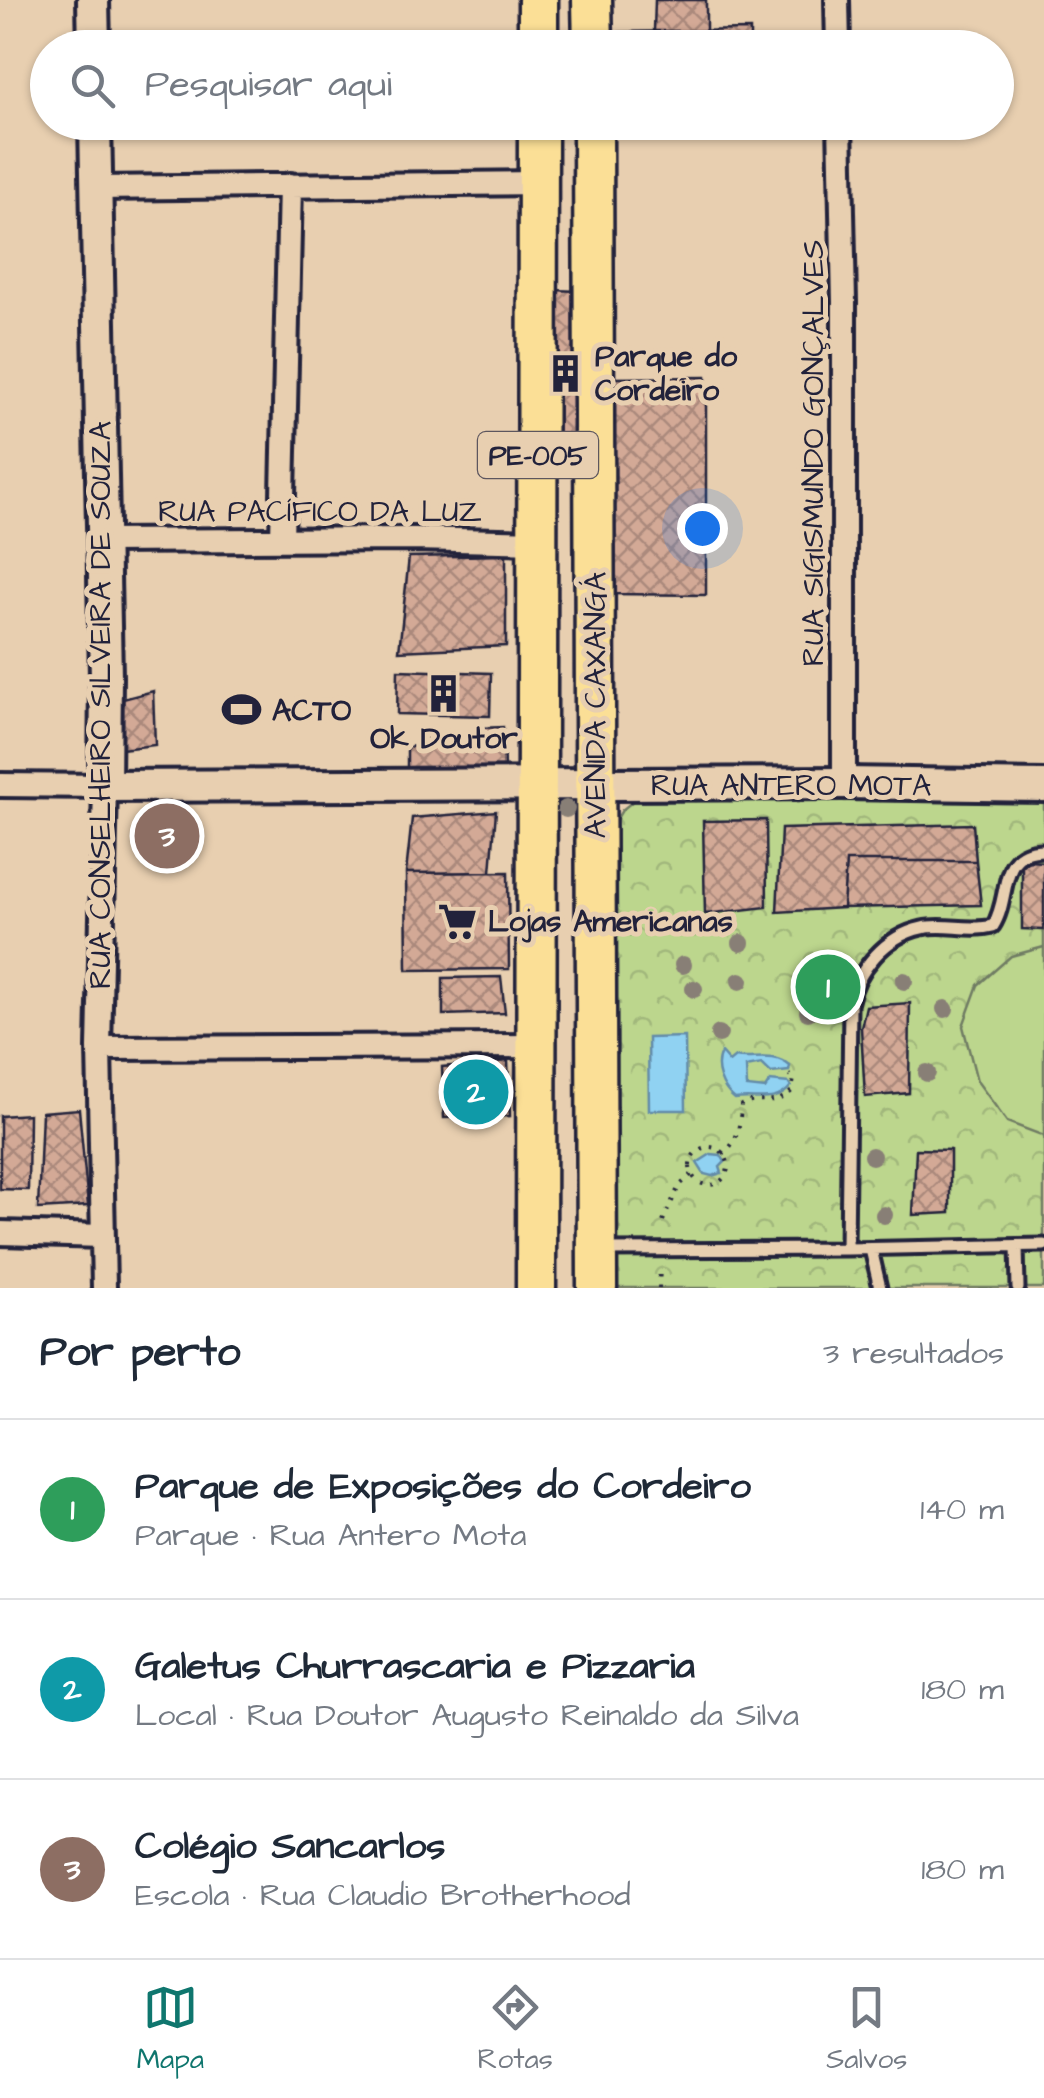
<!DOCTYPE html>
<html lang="pt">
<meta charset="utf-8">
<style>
body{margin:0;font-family:"Architects Daughter",sans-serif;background:#f6f6f7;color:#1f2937}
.you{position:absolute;left:702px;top:528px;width:35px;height:35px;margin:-25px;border:8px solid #fff;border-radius:50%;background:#1a73e8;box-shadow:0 0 0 15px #1a73e833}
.badge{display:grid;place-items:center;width:65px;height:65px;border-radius:50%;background:#0f766e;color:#fff;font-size:32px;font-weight:700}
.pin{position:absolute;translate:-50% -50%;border:5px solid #fff;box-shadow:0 2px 10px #0006}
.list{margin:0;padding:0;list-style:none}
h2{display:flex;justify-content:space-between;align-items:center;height:130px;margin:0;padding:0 40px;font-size:42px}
h2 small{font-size:32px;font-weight:400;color:#747a83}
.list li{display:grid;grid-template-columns:65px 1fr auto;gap:30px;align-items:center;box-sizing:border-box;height:180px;padding:0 40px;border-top:2px solid #e0e1e3}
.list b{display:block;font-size:38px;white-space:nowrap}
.list p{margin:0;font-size:32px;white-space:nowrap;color:#747a83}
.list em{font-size:32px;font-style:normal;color:#747a83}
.icon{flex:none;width:55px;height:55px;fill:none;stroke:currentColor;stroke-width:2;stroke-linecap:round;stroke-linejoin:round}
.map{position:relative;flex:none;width:1044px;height:1288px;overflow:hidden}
.search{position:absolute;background:#fff;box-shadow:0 2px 8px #0004;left:30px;right:30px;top:30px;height:110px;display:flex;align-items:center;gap:25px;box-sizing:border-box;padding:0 35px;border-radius:55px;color:#747a83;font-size:38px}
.sheet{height:670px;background:#fff}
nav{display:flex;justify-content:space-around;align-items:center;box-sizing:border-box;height:140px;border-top:2px solid #e0e1e3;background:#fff;font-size:28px;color:#747a83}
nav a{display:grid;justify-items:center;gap:5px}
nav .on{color:#0f766e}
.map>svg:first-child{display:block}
</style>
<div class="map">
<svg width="1044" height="1288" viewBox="0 0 1044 1288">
<defs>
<pattern id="forest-crowns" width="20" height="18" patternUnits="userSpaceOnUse" patternTransform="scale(2.5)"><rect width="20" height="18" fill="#bcd68d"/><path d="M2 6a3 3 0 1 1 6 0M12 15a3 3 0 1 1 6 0" fill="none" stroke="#a1b77b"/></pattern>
<pattern id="building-cross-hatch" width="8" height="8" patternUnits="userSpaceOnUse" patternTransform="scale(2.5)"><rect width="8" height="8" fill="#d3a996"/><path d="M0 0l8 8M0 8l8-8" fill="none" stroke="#ab897c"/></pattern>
</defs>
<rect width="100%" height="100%" fill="#e8cfb0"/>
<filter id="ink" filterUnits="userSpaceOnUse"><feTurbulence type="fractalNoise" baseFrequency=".01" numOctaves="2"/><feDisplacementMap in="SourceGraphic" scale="20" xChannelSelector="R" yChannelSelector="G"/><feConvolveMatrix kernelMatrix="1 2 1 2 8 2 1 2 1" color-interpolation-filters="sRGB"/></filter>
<g filter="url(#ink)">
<path fill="url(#forest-crowns)" stroke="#6f7c64" stroke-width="2.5" d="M643,793h401v495h-434l3,-463 9,-15z"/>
<path fill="#bcd68d" stroke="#6f7c64" stroke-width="2.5" d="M1044,947v189l-37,-14 -30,-41 -14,-55 15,-41 33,-29z"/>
<path fill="#90d2f2" stroke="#648ca9" stroke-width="2.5" d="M685,1037l1,73h-37l-1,-72z
M721,1053l8,9 6,-5c18,4 38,-6 55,9l-1,5 -18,2 -9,-9 -16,3 1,20 18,2 5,-8 19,2 2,3c-14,19 -36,10 -56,13 -13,-10 -22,-31 -14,-46z
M711,1154l10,1 4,7 -5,5 2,6 -10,3 -8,-2 -7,-11z"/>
<path fill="url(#building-cross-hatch)" stroke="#22223b" stroke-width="2.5" d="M655,0h51v31h-52z
M750,30v18h-129l-1,-16z
M552,290l28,1 -2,164h-29z
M706,377v218l-96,-1 3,-216z
M506,555v91l-107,5 10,-94z
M398,670l93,3 -1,43 -93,-2z
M153,691l2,54 -34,4 2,-50z
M503,727l1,45 -97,2v-27l20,-2v-9l43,3 -2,9 12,-1v-19z
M496,811l-5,61 -85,1 6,-55z
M766,820l1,87 -62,7 -2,-93z
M973,824l3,37h-130l-3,47 -66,4 4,-83z
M846,861h130l5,44 -138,3z
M1028,861l16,1v68l-22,-1v-63z
M508,872l1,97 -102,1 -1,-97z
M501,977l4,36 -62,2v-37z
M910,1003l-1,90 -44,4 -4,-69 5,-22z
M508,1061l2,55 -66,2 -2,-51z
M79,1109l9,97 -50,3 4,-97z
M29,1114l-1,76 -28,-1v-73z
M916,1149l34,1v63l-37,2z"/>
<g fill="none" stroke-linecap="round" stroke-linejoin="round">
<defs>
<path id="service" d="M1044,850c-48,0 -32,46 -51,76 -23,6 -48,-3 -71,2 -37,8 -65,42 -72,77l-3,244 197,-4
M1017,1246l1,42
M871,1249l9,39
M601,1250l246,-1"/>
<path id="minor" d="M837,0l1,48
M840,122l4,180v481
M97,188l441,-5
M282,540l8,-355
M102,541l312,-2 124,3
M0,785l105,1 -6,262 5,240
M99,1048l438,-2
M0,1233l103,3"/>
<path id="tertiary" d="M93,0l1,48
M95,122l11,555 -1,109 739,-3 200,3"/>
<path id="primary" d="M538,0v48
M592,0l1,48
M593,122l4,1166
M536,1288l2,-1166"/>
</defs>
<use href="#service" stroke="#22223b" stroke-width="19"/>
<use href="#minor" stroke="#22223b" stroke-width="30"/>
<use href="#tertiary" stroke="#22223b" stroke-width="38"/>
<use href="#primary" stroke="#22223b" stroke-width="45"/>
<path stroke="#22223b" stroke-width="4" stroke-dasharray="2.5 8" stroke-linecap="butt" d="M690 1166a19 19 0 1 1 38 0a19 19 0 1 1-38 0Z
M723,1154c16,-13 17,-31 18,-49 19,-9 32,4 51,-14l2,-13 -5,-3
M663,1221l16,-35 13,-12
M659,1288l1,-20"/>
<use href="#service" stroke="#e8cfb0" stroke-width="11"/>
<use href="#minor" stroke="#e8cfb0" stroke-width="22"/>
<use href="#tertiary" stroke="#e8cfb0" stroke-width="30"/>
<use href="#primary" stroke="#fbdf96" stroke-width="38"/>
</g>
<g fill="#887f76">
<circle cx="566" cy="809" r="9"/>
<circle cx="741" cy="943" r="9"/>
<circle cx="683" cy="965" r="9"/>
<circle cx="740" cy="981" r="9"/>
<circle cx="904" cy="981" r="9"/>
<circle cx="694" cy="989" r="9"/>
<circle cx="945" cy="1009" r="9"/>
<circle cx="808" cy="1012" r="9"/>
<circle cx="719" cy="1034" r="9"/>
<circle cx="927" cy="1073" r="9"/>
<circle cx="872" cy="1156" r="9"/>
<circle cx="884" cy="1215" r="9"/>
</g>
</g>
<defs>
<symbol id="building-bare" viewBox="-9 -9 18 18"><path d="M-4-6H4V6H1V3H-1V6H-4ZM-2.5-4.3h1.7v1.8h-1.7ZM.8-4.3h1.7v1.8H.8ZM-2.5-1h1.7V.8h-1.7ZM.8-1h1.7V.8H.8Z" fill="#22223b" stroke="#e8cfb0" stroke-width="2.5" paint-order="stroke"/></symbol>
<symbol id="stadium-bare" viewBox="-9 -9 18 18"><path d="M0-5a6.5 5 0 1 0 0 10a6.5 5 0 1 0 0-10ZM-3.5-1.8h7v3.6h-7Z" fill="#22223b" stroke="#e8cfb0" stroke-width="2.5" paint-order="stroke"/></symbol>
<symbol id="supermarket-bare" viewBox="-9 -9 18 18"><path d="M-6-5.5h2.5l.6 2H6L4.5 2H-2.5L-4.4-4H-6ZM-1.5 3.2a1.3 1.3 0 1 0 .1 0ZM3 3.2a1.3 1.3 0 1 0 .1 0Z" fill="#22223b" stroke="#e8cfb0" stroke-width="2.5" paint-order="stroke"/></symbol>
</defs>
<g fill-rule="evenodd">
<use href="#building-bare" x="538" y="346" width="55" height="55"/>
<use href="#building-bare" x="416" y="666" width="55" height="55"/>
<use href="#stadium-bare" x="214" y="682" width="55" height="55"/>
<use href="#supermarket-bare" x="430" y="894" width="55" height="55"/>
</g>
<g text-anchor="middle" stroke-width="10" stroke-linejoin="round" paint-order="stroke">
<rect fill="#e8cfb0" stroke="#5d565e" stroke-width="2.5" x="478" y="432" width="120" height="46" rx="8"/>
<g font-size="28" font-weight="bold" fill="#22223b">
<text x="538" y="465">PE-005</text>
</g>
<g font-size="30" font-weight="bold" fill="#22223b" stroke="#e8cfb0" text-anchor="start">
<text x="595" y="366">Parque do<tspan x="595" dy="34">Cordeiro</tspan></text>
<text x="272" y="720">ACTO</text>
<text x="444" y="748" text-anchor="middle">Ok Doutor</text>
<text x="488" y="931">Lojas Americanas</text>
</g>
<g font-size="30" fill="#22223b" stroke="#e8cfb0">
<text transform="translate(813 453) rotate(-90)" y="10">RUA SIGISMUNDO GONÇALVES</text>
<text x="320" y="521">RUA PACÍFICO DA LUZ</text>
<text transform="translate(100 705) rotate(-90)" y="10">RUA CONSELHEIRO SILVEIRA DE SOUZA</text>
<text transform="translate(595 705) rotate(-90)" y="10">AVENIDA CAXANGÁ</text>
<text x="791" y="795">RUA ANTERO MOTA</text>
</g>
</g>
</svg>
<div class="you"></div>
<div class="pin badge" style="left:828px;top:987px;background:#2e9e5b">1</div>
<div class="pin badge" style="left:476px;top:1092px;background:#0f9aa8">2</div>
<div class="pin badge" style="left:167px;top:836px;background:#8d6e63">3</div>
<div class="search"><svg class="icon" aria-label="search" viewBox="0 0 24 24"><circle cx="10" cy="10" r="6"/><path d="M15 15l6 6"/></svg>Pesquisar aqui</div>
</div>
<section class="sheet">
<h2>Por perto<small>3 resultados</small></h2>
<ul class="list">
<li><span class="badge" style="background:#2e9e5b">1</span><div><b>Parque de Exposições do Cordeiro</b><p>Parque · Rua Antero Mota</p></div><em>140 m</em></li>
<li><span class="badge" style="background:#0f9aa8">2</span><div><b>Galetus Churrascaria e Pizzaria</b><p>Local · Rua Doutor Augusto Reinaldo da Silva</p></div><em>180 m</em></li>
<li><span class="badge" style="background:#8d6e63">3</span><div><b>Colégio Sancarlos</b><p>Escola · Rua Claudio Brotherhood</p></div><em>180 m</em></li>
</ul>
</section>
<nav>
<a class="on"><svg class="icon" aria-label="map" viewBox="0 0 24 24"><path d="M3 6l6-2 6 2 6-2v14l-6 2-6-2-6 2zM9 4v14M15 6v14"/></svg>Mapa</a>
<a><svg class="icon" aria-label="directions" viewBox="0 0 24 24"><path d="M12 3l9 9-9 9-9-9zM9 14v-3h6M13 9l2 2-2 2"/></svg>Rotas</a>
<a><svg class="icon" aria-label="saved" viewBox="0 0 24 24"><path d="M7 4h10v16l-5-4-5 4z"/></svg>Salvos</a>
</nav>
